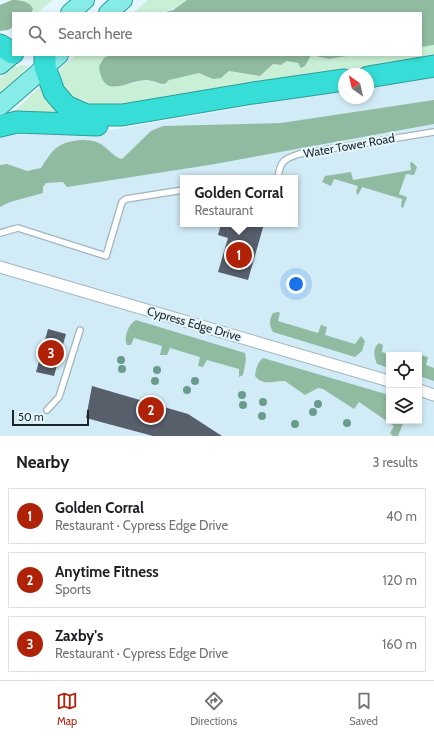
<!DOCTYPE html>
<meta charset="utf-8">
<style>
body{margin:0;font-family:Cabin,sans-serif;background:#f6f6f6;color:#202124}
.controls{position:absolute;right:12px;bottom:12px;display:grid;overflow:hidden;border-radius:0px;box-shadow:0 2px 6px #0003}
.controls button{width:36px;height:36px;display:grid;place-items:center;padding:0;border:0;border-bottom:1px solid #e0e0e0;background:#fff;color:#202124;font:20px sans-serif}
.compass{position:absolute;left:338px;top:68px;width:36px;height:36px;border-radius:50%;background:#fff;box-shadow:0 2px 6px #0003;rotate:326deg}
.scale{position:absolute;left:12px;bottom:10px;width:77px;box-sizing:border-box;padding-left:4px;border:2px solid #1e2528;border-top:0;font-size:11px;line-height:14px;white-space:nowrap;color:#1e2528;-webkit-text-stroke:3px #e4f7ff;paint-order:stroke}
.you{position:absolute;left:296px;top:284px;width:14px;height:14px;margin:-10px;border:3px solid #fff;border-radius:50%;background:#1a73e8;box-shadow:0 0 0 6px #1a73e833}
.badge{display:grid;place-items:center;width:26px;height:26px;border-radius:50%;background:#b02208;color:#fff;font-size:13px;font-weight:700}
.pin{position:absolute;translate:-50% -50%;border:2px solid #fff;box-shadow:0 1px 4px #0006}
.popup{position:absolute;left:180px;top:175px;width:118px;height:52px;box-sizing:border-box;display:grid;place-content:center;border-radius:0px;background:#fff;filter:drop-shadow(0 1px 3px #0005);font-size:13px;white-space:nowrap;color:#757577}
.popup b{font-size:15px;color:#202124}
.popup::after{content:'';position:absolute;left:50%;top:100%;margin-left:-8px;border:8px solid transparent;border-top-color:#fff}
.list{margin:0;padding:0;list-style:none}
h2{display:flex;justify-content:space-between;align-items:center;height:52px;margin:0;padding:0 16px;font-size:17px}
h2 small{font-size:13px;font-weight:400;color:#757577}
.list li{display:grid;grid-template-columns:26px 1fr auto;gap:12px;align-items:center;box-sizing:border-box;height:56px;margin:0 8px 8px;padding:0 8px;border:1px solid #e0e0e0;border-radius:0px}
.list b{display:block;font-size:15px;white-space:nowrap}
.list p{margin:0;font-size:13px;white-space:nowrap;color:#757577}
.list em{font-size:13px;font-style:normal;color:#757577}
.icon{flex:none;width:22px;height:22px;fill:none;stroke:currentColor;stroke-width:2;stroke-linecap:round;stroke-linejoin:round}
.map{position:relative;flex:none;width:434px;height:436px;overflow:hidden}
.search{position:absolute;background:#fff;box-shadow:0 2px 6px #0003;left:12px;right:12px;top:12px;height:44px;display:flex;align-items:center;gap:10px;box-sizing:border-box;padding:0 14px;border-radius:0px;color:#757577;font-size:15px}
.sheet{height:244px;background:#fff}
nav{display:flex;justify-content:space-around;align-items:center;box-sizing:border-box;height:56px;border-top:1px solid #e0e0e0;background:#fff;font-size:11px;color:#757577}
nav a{display:grid;justify-items:center;gap:2px}
nav .on{color:#b02208}
.map>svg:first-child{display:block}
</style>
<div class="map">
<svg width="434" height="436" viewBox="0 0 434 436">
<rect width="100%" height="100%" fill="#e4f7ff"/>
<path fill="#d1ecf7" fill-rule="evenodd" d="M434,75v361h-434v-304l111,-2 233,-40v8h24v-12zM183,178h112v46h-112zM389,355h30v66h-30z"/>
<path fill="#c9f0d6" d="M18,0h35l-16,13h-6l2,-4 -8,-8z
M148,0h39c-24,17 -34,13 -62,13l9,-1z
M434,45v14l-65,10 -96,12 -173,27c-20,-6 -45,-14 -39,-40l15,-13h33l-5,3 10,29 33,-7 12,4 10,-4 30,-7 14,6 8,-1 8,-7 31,5 13,-12 8,1 6,-4 11,2 3,4 4,-1 6,-11 18,4 24,-4h68v-8z
M15,65l2,2 3,-2 9,1 -7,6 1,2 -23,21v-17z
M41,86l6,14 15,15 -53,1z"/>
<path fill="#90bba0" d="M12,0c8,0 18,1 21,9l-2,4h-18v14l-5,3 -8,1v-26z
M187,0h247v45l-13,2v-34h-260l12,-3z
M109,55h244l-24,4 -18,-4 -6,11 -4,2 -3,-5 -11,-2 -6,4 -8,-1 -13,12 -31,-5 -8,7 -8,1 -14,-6 -30,7 -4,4c-7,0 -13,-4 -19,-4 -21,1 -43,21 -47,-14l5,-8z
M434,100v24l-225,41 -142,22 -4,-5 -17,1 -3,4v6l-33,9 -10,5v-42l7,-1 20,7 14,-3c4,-6 8,-13 13,-18 9,-10 33,-13 45,-7 8,4 14,14 23,16l29,-28 12,-5 118,-3z
M412,162l5,5 -3,8 -8,-1 -7,20 8,3 -4,11 -2,-1 1,-8 -40,-12 -4,8 -2,-3 2,-6 -24,-7 -3,7 -9,-4 3,-6 26,-4 2,8 58,-10 -1,-7z
M278,312l2,1 -2,8 40,12 3,-8 6,2 -2,8 30,9 6,-8 4,5 -3,10 -7,6 -82,-25c-4,-7 -4,-12 0,-19z
M136,320l109,33 1,7 -3,15 -4,2v-8l-32,-9 -4,7 -5,-1 2,-9 -30,-9 -3,7h-7l2,-9 -28,-8 -3,7h-4c-4,-7 2,-22 9,-25z
M379,343l4,2 -1,7 9,3h-2v13l-12,-4c-3,-7 -5,-16 2,-21z
M421,355l7,2 -2,8 8,3v13l-15,-5z
M263,358l126,37v26h15l-6,15h-5l-3,-3 4,-7 -35,-24 -5,7 -31,-20 -5,-1 -13,7 -20,-14c-12,-1 -21,6 -30,-5 1,-7 2,-13 8,-18z"/>
<path fill="#575f6b" d="M221,224h43l-16,56 -30,-8 10,-34 -10,-3z
M48,329l18,5 -12,42 -18,-4z
M92,386l96,28 34,22h-69l-67,-18z"/>
<g fill="none" stroke-linecap="round" stroke-linejoin="round">
<defs>
<path id="lane" d="M278,178c2,-17 6,-19 21,-24l135,-22
M0,233l18,-5 88,28 16,-54 4,-3 57,-9
M47,410l12,-13 21,-67"/>
<path id="street" d="M0,267l389,114
M419,390l15,5"/>
<path id="primary" d="M70,13l15,-13
M108,13l15,-13
M0,65l13,-11
M0,106l59,-51"/>
<path id="highway" d="M0,45l13,8
M45,55v12l9,25 12,14 20,9h36l131,-22 91,-13
M368,77l66,-11
M0,126l17,-4 80,3"/>
</defs>
<use href="#lane" stroke="#a3b4bc" stroke-width="8"/>
<use href="#street" stroke="#a3b4bc" stroke-width="13"/>
<use href="#primary" stroke="#2e9d9a" stroke-width="20"/>
<use href="#highway" stroke="#2e9d9a" stroke-width="23"/>
<use href="#lane" stroke="#fff" stroke-width="5.5"/>
<use href="#street" stroke="#fff" stroke-width="11"/>
<use href="#primary" stroke="#87ebe7" stroke-width="18"/>
<use href="#highway" stroke="#37ded7" stroke-width="21"/>
</g>
<g fill="#699c8d">
<circle cx="121" cy="360" r="4"/>
<circle cx="122" cy="369" r="4"/>
<circle cx="157" cy="370" r="4"/>
<circle cx="155" cy="381" r="4"/>
<circle cx="195" cy="381" r="4"/>
<circle cx="187" cy="390" r="4"/>
<circle cx="242" cy="395" r="4"/>
<circle cx="263" cy="402" r="4"/>
<circle cx="318" cy="404" r="4"/>
<circle cx="243" cy="405" r="4"/>
<circle cx="313" cy="412" r="4"/>
<circle cx="262" cy="416" r="4"/>
<circle cx="347" cy="423" r="4"/>
<circle cx="295" cy="424" r="4"/>
</g>
<g text-anchor="middle" stroke-width="4" stroke-linejoin="round" paint-order="stroke">
<g font-size="12" fill="#1e2528" stroke="#e4f7ff">
<text transform="translate(349 146) rotate(-10)" y="4">Water Tower Road</text>
<text transform="translate(194 324) rotate(16)" y="4">Cypress Edge Drive</text>
</g>
</g>
</svg>
<div class="controls">
<button><svg class="icon" aria-label="locate" viewBox="0 0 24 24"><circle cx="12" cy="12" r="6"/><path d="M12 2v4M12 18v4M2 12h4M18 12h4"/></svg></button>
<button><svg class="icon" aria-label="layers" viewBox="0 0 24 24"><path d="M12 4l9 5-9 5-9-5zM3 14l9 5 9-5"/></svg></button>
</div>
<svg class="compass" viewBox="-18 -18 36 36"><path d="M0-13l5 13h-10z" fill="#e53935"/><path d="M0 13l5-13h-10z" fill="#757577"/></svg>
<div class="scale">50 m</div>
<div class="you"></div>
<div class="pin badge" style="left:239px;top:255px">1</div>
<div class="popup"><b>Golden Corral</b>Restaurant</div>
<div class="pin badge" style="left:151px;top:410px">2</div>
<div class="pin badge" style="left:51px;top:353px">3</div>
<div class="search"><svg class="icon" aria-label="search" viewBox="0 0 24 24"><circle cx="10" cy="10" r="6"/><path d="M15 15l6 6"/></svg>Search here</div>
</div>
<section class="sheet">
<h2>Nearby<small>3 results</small></h2>
<ul class="list">
<li><span class="badge">1</span><div><b>Golden Corral</b><p>Restaurant · Cypress Edge Drive</p></div><em>40 m</em></li>
<li><span class="badge">2</span><div><b>Anytime Fitness</b><p>Sports</p></div><em>120 m</em></li>
<li><span class="badge">3</span><div><b>Zaxby's</b><p>Restaurant · Cypress Edge Drive</p></div><em>160 m</em></li>
</ul>
</section>
<nav>
<a class="on"><svg class="icon" aria-label="map" viewBox="0 0 24 24"><path d="M3 6l6-2 6 2 6-2v14l-6 2-6-2-6 2zM9 4v14M15 6v14"/></svg>Map</a>
<a><svg class="icon" aria-label="directions" viewBox="0 0 24 24"><path d="M12 3l9 9-9 9-9-9zM9 14v-3h6M13 9l2 2-2 2"/></svg>Directions</a>
<a><svg class="icon" aria-label="saved" viewBox="0 0 24 24"><path d="M7 4h10v16l-5-4-5 4z"/></svg>Saved</a>
</nav>
